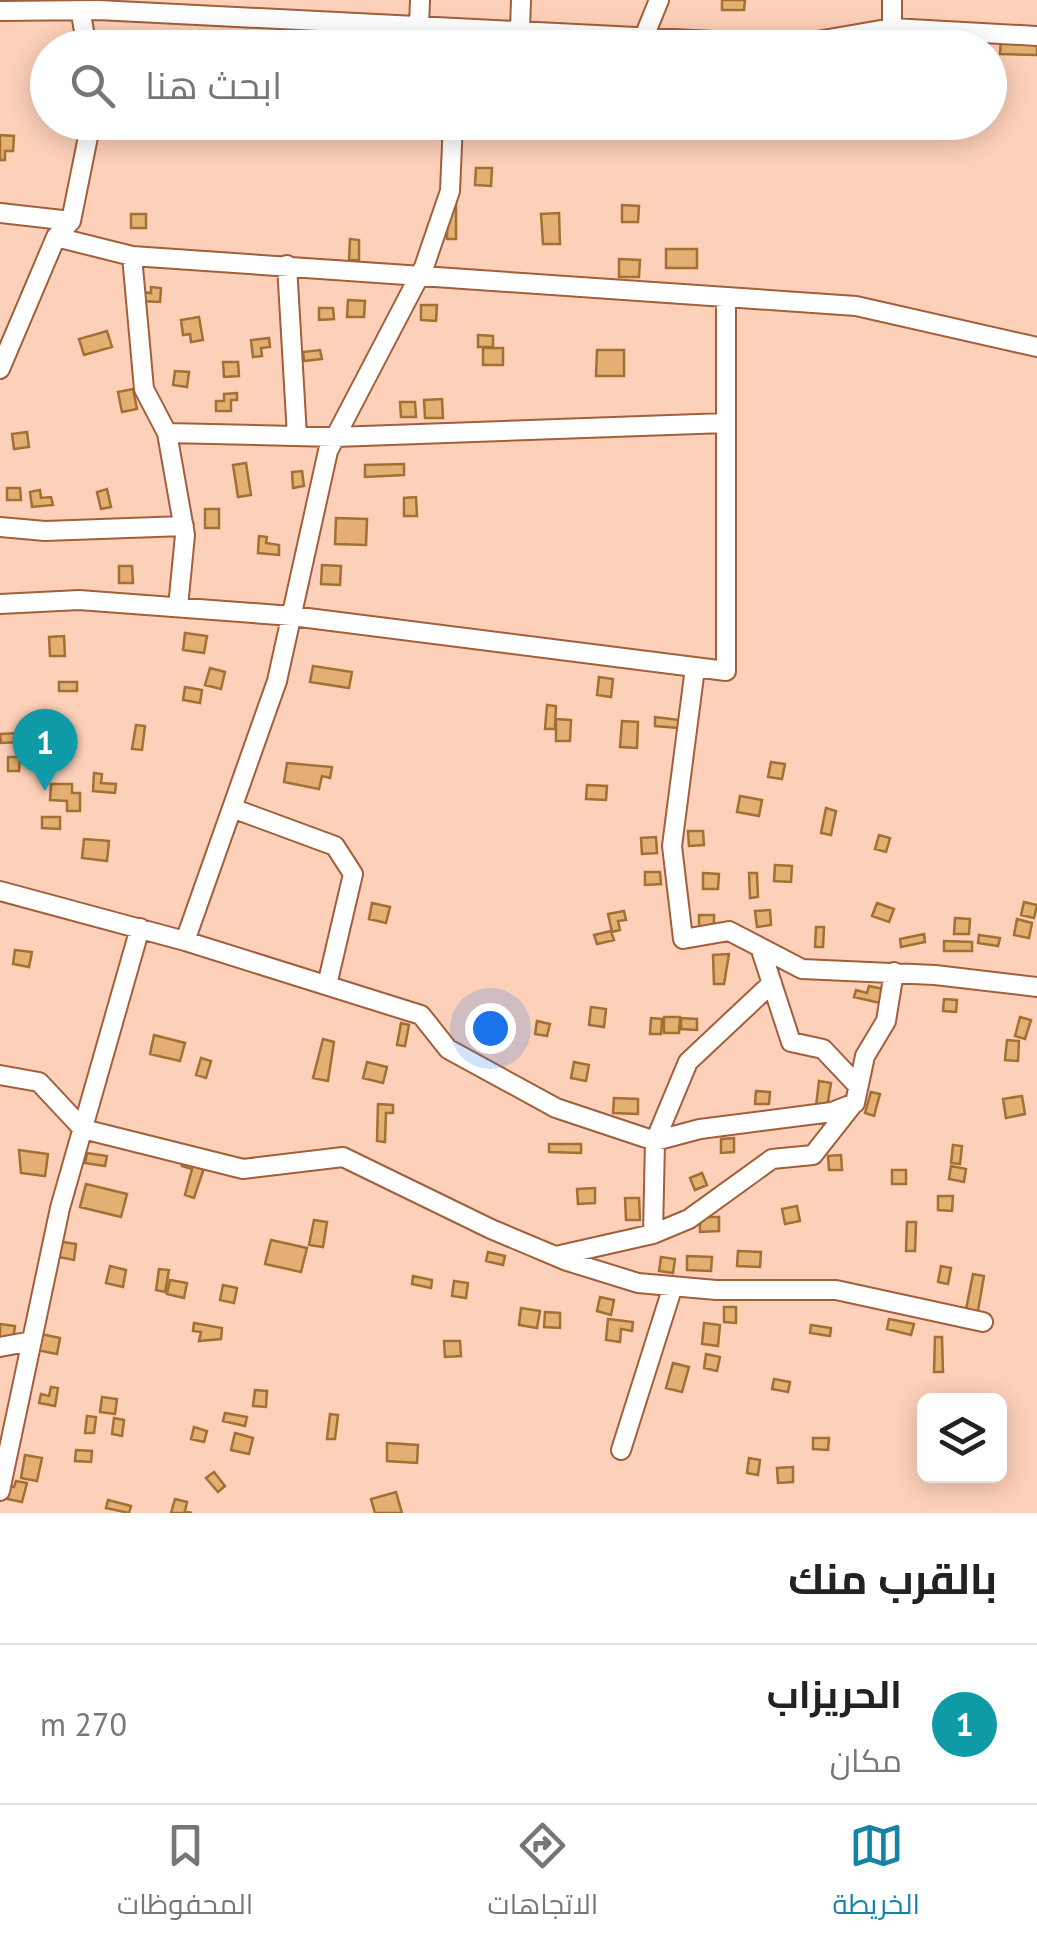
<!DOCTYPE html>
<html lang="ar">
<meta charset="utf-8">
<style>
body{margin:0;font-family:"PT Sans",Cairo,sans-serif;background:#f6f6f6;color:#222;direction:rtl}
.controls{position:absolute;right:30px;bottom:30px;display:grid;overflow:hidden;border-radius:15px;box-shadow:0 5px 25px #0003}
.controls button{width:90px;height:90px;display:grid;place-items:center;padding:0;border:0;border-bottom:2px solid #e0e0e0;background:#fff;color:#222;font:50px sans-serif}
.you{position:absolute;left:490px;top:1028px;width:35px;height:35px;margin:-25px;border:8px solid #fff;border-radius:50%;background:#1a73e8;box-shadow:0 0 0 15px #1a73e833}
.badge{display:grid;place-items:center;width:65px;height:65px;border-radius:50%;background:#1383aa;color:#fff;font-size:32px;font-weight:700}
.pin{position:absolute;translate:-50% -82px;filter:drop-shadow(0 2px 5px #0008)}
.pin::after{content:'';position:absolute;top:52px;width:35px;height:30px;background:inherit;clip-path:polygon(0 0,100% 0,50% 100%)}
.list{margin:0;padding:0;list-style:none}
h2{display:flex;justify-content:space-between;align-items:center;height:130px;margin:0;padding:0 40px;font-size:42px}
h2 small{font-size:32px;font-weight:400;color:#767676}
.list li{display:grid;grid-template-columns:65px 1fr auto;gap:30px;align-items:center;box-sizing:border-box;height:160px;padding:0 40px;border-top:2px solid #e0e0e0}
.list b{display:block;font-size:38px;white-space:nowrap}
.list p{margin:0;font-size:32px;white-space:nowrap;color:#767676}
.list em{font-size:32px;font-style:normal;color:#767676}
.icon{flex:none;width:55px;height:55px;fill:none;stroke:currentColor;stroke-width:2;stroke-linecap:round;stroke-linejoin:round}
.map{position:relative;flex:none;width:1037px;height:1513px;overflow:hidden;direction:ltr}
.search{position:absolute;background:#fff;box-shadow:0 5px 25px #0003;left:30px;right:30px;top:30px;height:110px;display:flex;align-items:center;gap:25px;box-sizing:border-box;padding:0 35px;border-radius:55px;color:#767676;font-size:38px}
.sheet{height:290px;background:#fff}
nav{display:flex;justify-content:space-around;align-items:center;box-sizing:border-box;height:140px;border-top:2px solid #e0e0e0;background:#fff;font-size:28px;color:#767676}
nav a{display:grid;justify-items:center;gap:5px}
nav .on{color:#1383aa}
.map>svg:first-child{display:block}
</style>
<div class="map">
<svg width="1037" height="1513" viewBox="0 0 1037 1513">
<rect width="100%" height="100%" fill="#fdd0b9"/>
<path fill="#e4af72" stroke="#a27033" stroke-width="2.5" d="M722,0h23l-1,10h-22z
M1001,37l36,2v16l-37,-1z
M0,135l14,1 -1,15h-8v9h-5z
M476,168h16l-1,18 -16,-1z
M448,190h8v49h-9z
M622,205l17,1 -1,16h-16z
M559,213l1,31h-17l-2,-30z
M131,214h15v14h-15z
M350,239l9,1v20h-10z
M666,249h31v19h-31z
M619,259l21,1 -1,17h-20z
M151,287l10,1 -1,14 -19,-1v-9l10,1z
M348,300l17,1 -1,16h-17z
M421,305h16l-1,16 -15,-1z
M319,308h14l1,11 -15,1z
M199,317l4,23 -12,2 -1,-8 -7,1 -2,-15z
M107,331l5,16 -28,8 -5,-16z
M478,335l15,1v11h-15z
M269,338l1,9 -9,1 1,8 -9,1 -2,-17z
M483,348h20v17h-20z
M320,350l2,9 -18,2 -1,-9z
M597,350h27v26h-28z
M223,362h15l1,14 -15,1z
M175,371l14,1 -2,15 -14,-2z
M133,389l4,20 -15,3 -4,-20z
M237,393v7h-6v11h-15v-10h8v-7z
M442,399l1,19h-18l-1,-18z
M400,402h15l1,15h-15z
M27,432l2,15 -15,2 -2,-15z
M246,463l5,32 -13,2 -5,-32z
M404,464v11l-39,2v-12z
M302,471l2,15 -11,2 -1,-16z
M7,488h13l1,12h-14z
M107,489l4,18 -10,2 -4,-17z
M40,490l1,8 10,-1 2,8 -21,2 -2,-15z
M416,497l1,19h-13v-18z
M205,509h14v19h-14z
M336,518l31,1 -1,26 -31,-1z
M259,536l8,1 -1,6 13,2v10l-21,-2z
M322,565l19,1 -1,19 -19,-1z
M119,566h13l1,17h-14z
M185,633l22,3 -3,17 -21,-3z
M64,636l1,20h-15l-1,-19z
M313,666l39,6 -3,16 -39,-6z
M210,668l15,4 -4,17 -16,-4z
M599,677l14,2 -2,18 -14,-2z
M59,682h18v9h-18z
M185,687l17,3 -2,13 -17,-3z
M547,705l9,1 -1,23h-10z
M655,717l24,3 -1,8 -23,-2z
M556,719l15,1 -1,21h-14z
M57,720h8v22h-8z
M622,721l16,1 -1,26 -17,-1z
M136,725l9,1 -3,24 -10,-1z
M18,733v9l-17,1 -1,-9z
M8,757h12l-1,14h-11z
M771,762l14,2 -3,15 -14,-2z
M287,763l45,4 -2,11 -8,-2 -3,13 -35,-7z
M94,773l8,1 -1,9 15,1 -1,9 -22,-2z
M51,784h21v9h8v18h-13v-10l-17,-1z
M587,785l20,1 -1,14 -20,-1z
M740,796l22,4 -3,16 -22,-4z
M826,808l10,3 -5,24 -10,-2z
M42,817h18v12l-18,-1z
M688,831h15l1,14 -15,1z
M879,835l11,3 -4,14 -11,-3z
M656,837l1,16 -15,1 -1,-16z
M84,839l25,2 -2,20 -25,-3z
M775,865l17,1 -1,16 -17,-1z
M645,872h15l1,12 -16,1z
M703,873l16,1 -1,15h-15z
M749,873h8l1,24 -8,1z
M1024,902l13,3 -3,13 -13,-3z
M372,903l18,4 -4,16 -17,-4z
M877,903l17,6 -5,13 -17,-6z
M770,910l1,15 -14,2 -2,-16z
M624,911l2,9 -8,1 2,9 -8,2 -4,-18z
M699,915h15v13h-15z
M955,918l15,1 -1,15h-15z
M1017,919l15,4 -3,15 -15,-3z
M816,927h8l-1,20h-8z
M611,931l3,9 -17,4 -3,-9z
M924,934l1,8 -24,5 -1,-8z
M979,935l21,3 -2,8 -20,-3z
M944,941l28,1v9h-28z
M15,950l17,2 -3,15 -16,-3z
M729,954l-5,30h-10l-1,-29z
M869,986l14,3 -3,14 -26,-6 2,-7 11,3z
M944,999l13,1 -1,12 -13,-1z
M591,1007l15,2 -2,18 -15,-2z
M664,1017h16l-1,16h-15z
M1020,1017l11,3 -6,19 -10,-3z
M651,1018l11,1 -1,15h-11z
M681,1018l16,1v11l-16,-1z
M537,1021l13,3 -3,12 -12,-2z
M401,1023l8,2 -4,21 -8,-1z
M497,1029l15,1 -1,12 -14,-1z
M154,1035l31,8 -5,18 -30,-7z
M323,1039l11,3 -6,39 -15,-3z
M1007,1040l12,1 -1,20 -13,-1z
M201,1058l10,3 -5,17 -10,-3z
M367,1062l20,5 -4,16 -20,-5z
M574,1062l15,3 -3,16 -15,-3z
M819,1081l12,2 -4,25 -11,-2z
M756,1091l14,1 -1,12h-14z
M871,1092l9,2 -6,22 -9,-3z
M1022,1096l3,18 -19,4 -3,-19z
M614,1098l24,1v15l-25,-1z
M378,1104l15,1v8h-7l-1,29 -8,-1z
M734,1138v14l-13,1v-14z
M549,1144h32v9l-32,-1z
M953,1145l9,1 -2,18 -9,-1z
M19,1150l29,4 -3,22 -24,-3z
M87,1153l20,3 -2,10 -20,-3z
M841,1155l1,15h-13l-1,-14z
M184,1161l20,7 -10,30 -9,-3 7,-26 -10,-3z
M951,1166l15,3 -2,13 -15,-3z
M892,1170h14v14h-14z
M702,1173l5,12 -12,5 -5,-12z
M86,1184l41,10 -6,23 -41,-10z
M595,1188v15l-17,1 -1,-15z
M938,1196h15l-1,15 -14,-1z
M625,1198h14l1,22h-14z
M797,1206l3,15 -15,3 -3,-15z
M700,1217h19v14l-19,1z
M314,1220l13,2 -4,25 -14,-2z
M907,1222h9l-1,29h-9z
M271,1240l36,8 -6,24 -36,-8z
M57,1241l19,3 -2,16 -20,-4z
M738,1251l23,1 -1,15 -23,-1z
M488,1252l17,4 -2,9 -17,-4z
M687,1256l25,1 -1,14 -24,-1z
M661,1257l14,2 -2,14 -14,-2z
M110,1266l16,4 -3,17 -17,-4z
M941,1266l10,2 -3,16 -10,-2z
M159,1269l10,1 -4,22 -9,-2z
M973,1274l11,2 -8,46 -12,-2z
M413,1276l19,4 -1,8 -19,-4z
M170,1280l17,3 -3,15 -17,-4z
M454,1281l14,2 -2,15 -14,-2z
M223,1285l14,3 -3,15 -14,-3z
M600,1297l14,3 -3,15 -14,-4z
M724,1307h12v16l-12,-1z
M521,1308l19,3 -3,17 -18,-3z
M545,1312l15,1v15l-16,-1z
M608,1319l25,3 -1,9 -11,-2 -1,13 -14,-2z
M889,1319l25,5 -3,11 -24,-6z
M194,1323l28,5 -1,11 -22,2 2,-9 -8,-1z
M704,1323l16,2 -2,21 -16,-2z
M0,1324l15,2 -3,21 -12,-1z
M811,1325l20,3 -1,8 -20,-3z
M41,1334l19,4 -3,16 -20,-4z
M935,1337h7l1,35h-9z
M444,1341h16l1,15 -16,1z
M706,1354l14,3 -3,14 -13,-3z
M673,1363l16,4 -7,25 -16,-4z
M774,1379l16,3 -2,10 -16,-3z
M51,1387l7,1 -3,18 -16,-3 2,-9 8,2z
M255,1390l12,1 -1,16 -13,-1z
M102,1397l15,2 -2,15 -15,-2z
M225,1413l22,4 -2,9 -22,-5z
M330,1414l8,1 -3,24h-8z
M87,1416l9,1 -2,16h-9z
M114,1418l10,2 -2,16 -10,-2z
M194,1427l13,4 -3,11 -13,-3z
M235,1433l18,5 -4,16 -18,-4z
M813,1438h16l-1,12 -15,-1z
M387,1443l31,2 -1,18 -30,-2z
M76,1450l16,1 -1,11 -16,-1z
M25,1455l17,3 -5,23 -16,-3z
M749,1458l11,2 -2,15 -11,-2z
M793,1467v15l-15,1 -1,-15z
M214,1472l11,14 -7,6 -12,-14z
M16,1481l11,2 -5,19 -19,-4 3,-13 8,2z
M396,1492l6,21h-27l-4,-14z
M175,1499l12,3 -2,9 7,2h-21z
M108,1500l23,6 -2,7 -23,-5z"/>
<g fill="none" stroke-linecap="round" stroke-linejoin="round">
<defs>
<path id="minor" d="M892,0v28
M0,11l98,-1 696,35 98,-17 145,8
M81,14l6,34
M419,26l1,-26
M520,31l1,-31
M644,37l15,-37
M0,213l71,8
M56,237l76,19 724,50 181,41
M132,256l12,133 23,44 168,4 391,-14
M287,265l10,171
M0,369l56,-132 15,-16 20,-99
M167,433l18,102 -7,72
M0,527l45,4 139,-5
M0,604l79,-4 213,16 434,55v-373
M695,668l-23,178 11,93 46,-8 73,38 133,6 102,12
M232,808l103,38 18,28 -26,111
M0,891l185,50 236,74 27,34 108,59 99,33 45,-12 132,-17 23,-9 10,-47 21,-35 8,-49
M185,941l92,-260 51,-230 96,-184 26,-76 3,-69
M760,947l31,95 32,7 35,37
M0,1075l39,7 44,47 160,40 100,-12 148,72 76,32 71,22 78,7h120l147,32
M653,1234l2,-93 33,-79 84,-79
M556,1256l97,-22 36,-15 83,-60 41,-4 41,-52
M0,1347l32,-6
M621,1450l52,-164
M0,1491l60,-283 80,-280"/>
</defs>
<use href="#minor" stroke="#a15f3b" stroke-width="22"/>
<use href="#minor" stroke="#fff" stroke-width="18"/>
</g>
</svg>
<div class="controls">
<button><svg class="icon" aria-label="layers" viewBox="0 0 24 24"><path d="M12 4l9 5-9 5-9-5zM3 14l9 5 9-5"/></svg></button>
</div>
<div class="you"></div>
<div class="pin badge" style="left:45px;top:791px;background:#0f9aa8">1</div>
<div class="search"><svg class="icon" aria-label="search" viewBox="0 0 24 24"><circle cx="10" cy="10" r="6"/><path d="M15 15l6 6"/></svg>ابحث هنا</div>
</div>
<section class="sheet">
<h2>بالقرب منك<small></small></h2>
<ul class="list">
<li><span class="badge" style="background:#0f9aa8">1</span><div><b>الحريزاب</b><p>مكان</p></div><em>270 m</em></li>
</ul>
</section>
<nav>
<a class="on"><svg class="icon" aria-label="map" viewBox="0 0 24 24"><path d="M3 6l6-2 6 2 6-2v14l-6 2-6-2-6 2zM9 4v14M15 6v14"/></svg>الخريطة</a>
<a><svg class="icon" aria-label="directions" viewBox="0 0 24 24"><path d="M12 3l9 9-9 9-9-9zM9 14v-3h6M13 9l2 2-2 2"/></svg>الاتجاهات</a>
<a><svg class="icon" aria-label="saved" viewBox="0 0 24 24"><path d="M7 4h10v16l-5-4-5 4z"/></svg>المحفوظات</a>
</nav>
